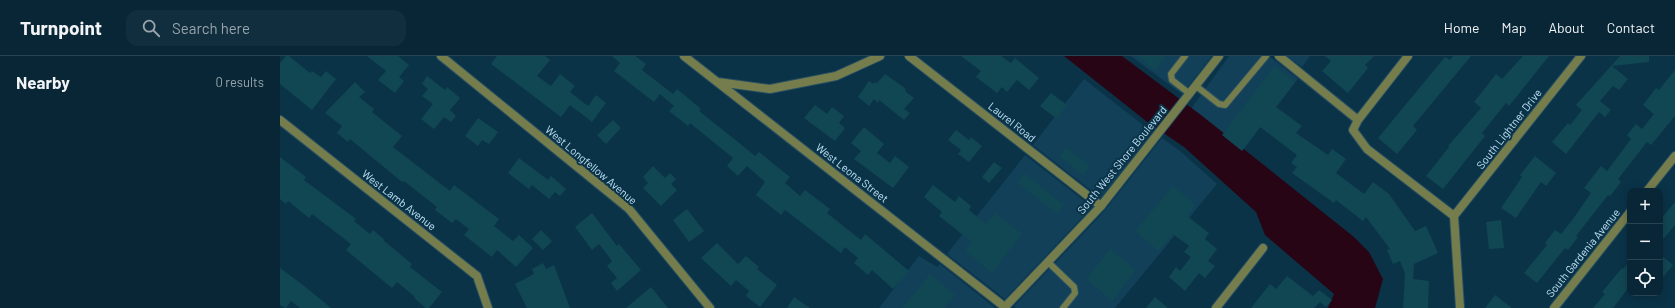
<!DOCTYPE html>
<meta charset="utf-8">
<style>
body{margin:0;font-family:Barlow,sans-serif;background:#112e3e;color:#f1f3f6}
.controls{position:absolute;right:12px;bottom:12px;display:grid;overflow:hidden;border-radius:8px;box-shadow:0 2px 10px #0003}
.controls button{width:36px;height:36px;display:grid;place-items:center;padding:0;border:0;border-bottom:1px solid #294351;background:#082636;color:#f1f3f6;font:20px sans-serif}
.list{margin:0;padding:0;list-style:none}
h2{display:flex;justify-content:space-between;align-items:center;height:52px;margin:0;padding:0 16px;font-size:17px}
h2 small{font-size:13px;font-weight:400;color:#98a5ad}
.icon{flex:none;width:22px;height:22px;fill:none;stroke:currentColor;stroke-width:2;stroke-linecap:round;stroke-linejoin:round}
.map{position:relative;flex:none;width:1395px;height:252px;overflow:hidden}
header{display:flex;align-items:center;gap:24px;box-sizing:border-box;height:56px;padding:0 20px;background:#082636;border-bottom:1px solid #294351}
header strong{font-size:19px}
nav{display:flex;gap:22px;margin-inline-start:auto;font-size:14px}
.search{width:280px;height:36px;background:#112e3e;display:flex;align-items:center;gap:10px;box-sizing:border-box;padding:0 14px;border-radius:12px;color:#98a5ad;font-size:15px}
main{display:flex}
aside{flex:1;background:#082636}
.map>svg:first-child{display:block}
</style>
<header>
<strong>Turnpoint</strong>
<div class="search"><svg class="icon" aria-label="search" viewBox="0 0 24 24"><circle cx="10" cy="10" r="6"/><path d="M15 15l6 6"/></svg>Search here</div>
<nav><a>Home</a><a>Map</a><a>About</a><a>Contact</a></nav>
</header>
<main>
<aside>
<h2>Nearby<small>0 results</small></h2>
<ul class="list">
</ul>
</aside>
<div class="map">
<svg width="1395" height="252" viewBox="0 0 1395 252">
<rect width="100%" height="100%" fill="#0a3348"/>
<path fill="#114058" d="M851,0h81l-30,38z
M949,0h40l29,23 -56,72 -52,-41z
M1007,0h23l-8,11z
M804,23l68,53 -51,66 -68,-53z
M882,82l18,13 37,33 -102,124h-99l-2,-2 88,-92z
M745,99l67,52 -87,92 -58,-45z
M639,200l18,11 3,-3 55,44h-116z"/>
<path fill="#280515" d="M784,0h58l79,59 153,122 15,15 14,27 -8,29h-47l6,-14 -69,-59 -9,-23 -72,-65 -38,-26z"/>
<path fill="#114753" d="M6,0h3l21,17 2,-2 9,6 5,-6 10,8 -24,31 -32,-26v-21z
M87,0h31l11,9 -10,12 5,4 -9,12 -17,-13 8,-9z
M217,0h48l5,4 -13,16 14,10 9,-12 15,12 -5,6 18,14 8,-11 10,8 -14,19 -22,-17 -9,12 -70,-53z
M332,0h23l11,8 -4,6 31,24 4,-5 24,20 -2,2 44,35 12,10 4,-4 31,25 -5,6 15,13 5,-6 25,19 -3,4 34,27 4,-6 44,37 -16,18 -21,-19 -4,5 -14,-12 4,-5 -13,-11 -4,6 -56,-43 -4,5 -25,-20 9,-13 -18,-16 -9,10 -11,-10 6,-8 -43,-35 -2,3 -19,-15 5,-5 -14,-12 -6,8 -40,-31 6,-8z
M681,0h40l10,7 4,-5 24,20 -10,12 -12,-10 -10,12 -5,-5 -5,6 -21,-16 5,-6z
M857,0h29l-11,14z
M1045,0h49l-9,9 3,3 -20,25 -26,-22 9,-10z
M1173,0h18l-58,70 4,4 -20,24 -19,-16 67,-81 5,3z
M1243,0h26l-40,50 -3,-3 -24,30 3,3 -42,53 -17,-13 23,-29 -1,-1 33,-38 -7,-6 12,-15 10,-13 6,5z
M1340,0h29v6l-37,4 16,13 -9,11 -6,-4 -13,15 11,9 -6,7 -6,-5 -33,42 -14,-12 16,-19 2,2 12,-15 -6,-5z
M994,10l21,16 -19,25 26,19 -6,7 32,22 4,-6 14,10 -10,14 28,21 9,-12 16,12 26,37 11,-5 12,27 -24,11 -1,15 16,2 -1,27h-25l2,-35 -5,-12 -7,3 -6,-14 3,-1 -24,-32 -3,4 -27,-21 -2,3 -42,-30 5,-6 -6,-4 6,-8 -37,-28 -18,24 -20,-16z
M1395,14v46l-24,29 -4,-3 -29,37 3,3 -11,14 -2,-1 -32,41 2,1 -10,13 -3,-2 -28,35 -13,-10 23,-28 -2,-2 10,-13 6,4 12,-15 18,-26 -7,-5 17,-22 6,5 24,-32 -4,-4 9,-11 6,5 12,-15 -11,-9 13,-17 3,2z
M605,18l20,14 1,4 8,6 -10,11 6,4 -6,7 -25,-20 -1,3 -4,-4 -5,7 -11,-9 11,-16 4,3 2,-2 2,1z
M147,20l18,14 2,-3 13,11 -10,12 6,6 -5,6 -7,-5 -10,12 -13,-10 12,-15 -11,-8 6,-7 -6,-5z
M75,26l10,10 -6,5 15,12 -2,3 30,24 -9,11 57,44 4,-6 45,34 -5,7 19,15 6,-6 14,13 -17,19 -19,-17 -5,7 -28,-22 5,-6 -13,-10 -4,4 -17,-13 2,-3 -33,-26 -2,1 -52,-43 -2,3 -11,-9 5,-7 -17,-13z
M771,37l16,12 -10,14 -17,-13z
M535,49l12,9 5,-7 12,9 -5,7 6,5 -10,13 -31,-23z
M198,62l20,14 -9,12 -7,-4 -4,6 -13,-10z
M333,64l8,8 -15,16 -9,-9z
M584,71l20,17 -7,9 13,10 5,-7 14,11 -16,21 -39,-29 7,-8 -10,-8z
M676,74l13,10 2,-3 11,9 -13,16 -11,-8 3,-4 -13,-10z
M786,91l24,19 -7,9 -24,-19z
M1255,100l21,17 -10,13 -5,-4 -25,36 -15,-10 21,-31 -2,-2z
M0,101l26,20 -2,3 52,39 -2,2 16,13 3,-4 11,9 -1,1 29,24 -2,3 32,25 -13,16h-3l-12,-10 1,-1 -18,-15 -5,6 -46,-38 5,-6 -39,-30 -3,4 -21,-17 -2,3 -6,-5z
M239,102l29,22 3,-4 15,13 -6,7 -5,-4 -6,7 -17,-14 -3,4 -21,-16z
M714,106l8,6 -13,15 -7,-6z
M373,110l12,12 5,-5 6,6 -5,5 6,6 -16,16 -18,-18 5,-5 -5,-6z
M744,117l40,32 -7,9 -40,-32z
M653,129l22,17 4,-6 12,10 -2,4 17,14 9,-11 27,21 -30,39 -27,-22 7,-9 -33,-26 3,-4 -18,-15z
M893,130l23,19 -9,11 22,17 -4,6 12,10 -9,12 7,5 -10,12 -6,-5 -14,18 -16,-14 7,-10 4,4 11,-14 -7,-5 5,-6 -16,-12 -15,17 -23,-20z
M1395,146v23l-15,18v-23z
M407,153l17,22 -15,11 -16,-22z
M312,157l25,33 2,-2 22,26 -24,21 -6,-8 6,-5 -10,-12 5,-5 -13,-17 -7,6 -17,-23z
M1221,164l3,28 -15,1 -3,-27z
M261,174l11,11 -9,9 -11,-11z
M437,187l21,21 8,-8 13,11 -2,2 20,16 -17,22 -14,-11 3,-5 -13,-11 -5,6 -30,-28z
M830,193l26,21 -24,31 -26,-22z
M1380,198l13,11 -13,16z
M1350,205v25l-17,22h-20l12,-14 -3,-2 20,-24 1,1z
M263,207l3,6 8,-4 16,43h-43l-12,-24 19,-10 -2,-5z
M0,212l23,17 28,23h-31l-9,-7 -5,7 -6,-3z
M650,218l25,21 -11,13h-42z
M1007,220l26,20 6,-6 13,10 -6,7 -6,-5 -6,6h-63l19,-24 6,5z
M371,231l17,21h-42z
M1215,239l17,13h-27z
M514,241l16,11h-23z
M875,241l13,11h-22z"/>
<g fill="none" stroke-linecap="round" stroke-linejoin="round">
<defs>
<path id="service" d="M905,0l-14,18 1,6 18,14
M916,30l23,18 6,1 41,-49
M768,206l26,25 1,6 -12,15"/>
<path id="minor" d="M161,0l188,153 81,99
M404,0l322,252
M629,0l192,150
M999,0l79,64
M1128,0l-50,64 -5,10 14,19 87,67 6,92
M438,26l52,7 66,-13 44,-20
M0,64l197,156 11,32
M1367,135l28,-35
M1174,160l127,-160
M936,252l47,-60
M1274,252l76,-96"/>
<path id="tertiary" d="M724,252l97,-102 118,-150"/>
</defs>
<use href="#service" stroke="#274f64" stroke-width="8"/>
<use href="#minor" stroke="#274f64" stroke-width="10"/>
<use href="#tertiary" stroke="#274f64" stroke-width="10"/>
<use href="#service" stroke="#767d4d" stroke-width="6"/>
<use href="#minor" stroke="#767d4d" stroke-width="8"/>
<use href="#tertiary" stroke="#767d4d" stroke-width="8"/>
</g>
<g text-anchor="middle" stroke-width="4" stroke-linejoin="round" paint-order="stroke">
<g font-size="11" fill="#bee1f7" stroke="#0a3348">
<text transform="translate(732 66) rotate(38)" y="4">Laurel Road</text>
<text transform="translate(1229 73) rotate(-52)" y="4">South Lightner Drive</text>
<text transform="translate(842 104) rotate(-51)" y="4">South West Shore Boulevard</text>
<text transform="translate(311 109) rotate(40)" y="4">West Longfellow Avenue</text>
<text transform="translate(572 117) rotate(38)" y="4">West Leona Street</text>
<text transform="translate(119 144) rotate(38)" y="4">West Lamb Avenue</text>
<text transform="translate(1303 197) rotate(-51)" y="4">South Gardenia Avenue</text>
</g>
</g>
</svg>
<div class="controls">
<button>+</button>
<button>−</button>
<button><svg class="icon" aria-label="locate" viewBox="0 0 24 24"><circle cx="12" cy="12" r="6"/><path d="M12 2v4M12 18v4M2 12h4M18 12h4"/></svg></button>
</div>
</div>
</main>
